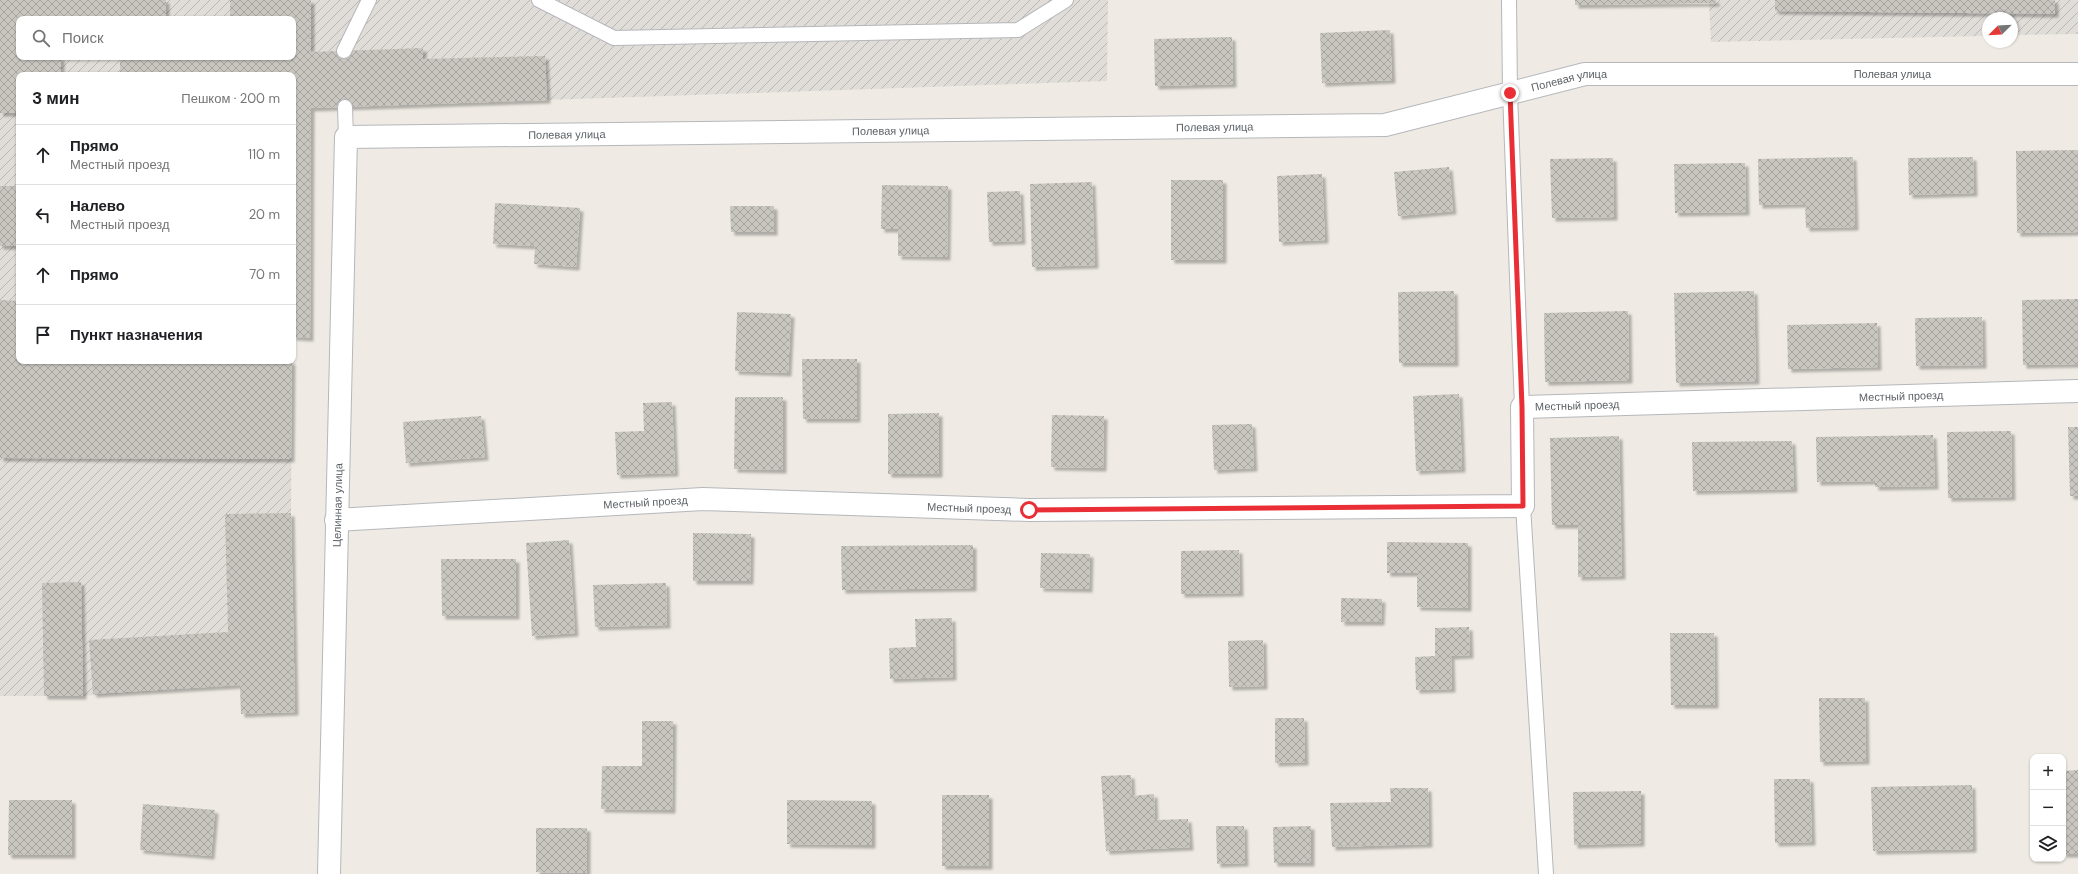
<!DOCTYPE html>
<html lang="ru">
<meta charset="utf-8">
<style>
body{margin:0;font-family:"DM Sans",sans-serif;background:#f6f6f6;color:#202124}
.controls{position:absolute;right:12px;bottom:12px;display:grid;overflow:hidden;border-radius:8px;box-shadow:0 1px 3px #0004}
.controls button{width:36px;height:36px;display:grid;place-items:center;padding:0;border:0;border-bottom:1px solid #e0e0e0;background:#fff;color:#202124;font:20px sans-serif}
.compass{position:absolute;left:1982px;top:12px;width:36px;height:36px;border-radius:50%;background:#fff;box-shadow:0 1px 3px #0004;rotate:246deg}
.stop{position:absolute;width:12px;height:12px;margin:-9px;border:3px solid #e92f35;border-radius:50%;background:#fff}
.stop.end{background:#e92f35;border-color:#fff;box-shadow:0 1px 4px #0008}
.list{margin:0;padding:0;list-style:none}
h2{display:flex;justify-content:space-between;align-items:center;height:52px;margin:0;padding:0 16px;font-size:17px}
h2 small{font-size:13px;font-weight:400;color:#757577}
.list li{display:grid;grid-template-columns:26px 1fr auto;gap:12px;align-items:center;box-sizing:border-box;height:60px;padding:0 16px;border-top:1px solid #e0e0e0}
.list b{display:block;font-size:15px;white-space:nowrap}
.list p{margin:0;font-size:13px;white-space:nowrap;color:#757577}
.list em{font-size:13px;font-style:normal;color:#757577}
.icon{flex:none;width:22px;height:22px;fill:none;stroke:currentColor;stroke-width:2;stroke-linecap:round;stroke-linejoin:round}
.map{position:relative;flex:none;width:2078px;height:874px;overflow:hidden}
.search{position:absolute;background:#fff;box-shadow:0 1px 3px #0004;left:16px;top:16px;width:280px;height:44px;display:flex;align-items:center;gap:10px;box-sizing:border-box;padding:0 14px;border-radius:8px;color:#757577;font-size:15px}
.panel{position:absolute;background:#fff;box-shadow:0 1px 3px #0004;left:16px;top:72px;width:280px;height:292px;border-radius:8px}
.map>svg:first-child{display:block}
</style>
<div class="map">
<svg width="2078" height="874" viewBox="0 0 2078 874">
<defs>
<pattern id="industrial-furrows" width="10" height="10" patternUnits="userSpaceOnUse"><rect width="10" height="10" fill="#e0ddd8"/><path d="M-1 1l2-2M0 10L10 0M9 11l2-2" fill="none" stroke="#b9b7b3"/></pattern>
<pattern id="building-cross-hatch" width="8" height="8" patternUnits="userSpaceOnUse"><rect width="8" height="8" fill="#c9c6c0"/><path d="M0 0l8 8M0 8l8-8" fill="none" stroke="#a6a4a0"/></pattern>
<filter id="shadow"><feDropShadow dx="3.5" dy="3.5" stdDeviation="1" flood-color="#0004"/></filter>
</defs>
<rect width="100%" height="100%" fill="#efebe4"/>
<path fill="url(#industrial-furrows)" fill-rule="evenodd" d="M0,0h1108l-1,81 -796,27 -1,230 -17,-1v-262h-274v286h273l-1,152 -50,201 -1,-29 -157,11h-83zM19,19h274v38h-274z
M1575,0h503v34l-66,1v-17h-24v18l-277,6 -2,-39 -134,2z"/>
<path fill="url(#building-cross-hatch)" filter="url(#shadow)" d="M0,0h166v19h-147v38h42v18h-42v38h-19z
M230,0h81v52l112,-4v11l122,-3 2,44 -236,8 -1,230 -17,-1v-262h-173v-18h173v-38h-63z
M1575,0h141v3l-141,2z
M1775,0h280v14l-280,-3z
M1390,30l2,50 -70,3 -2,-50z
M1232,37l1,47 -78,2 -1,-47z
M2078,150v82l-61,1 -1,-82z
M1853,157l2,70 -49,1 -1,-24 -46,1 -1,-46z
M1973,157l1,36 -65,2 -1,-37z
M1613,158l1,59 -62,1 -2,-59z
M1745,163l1,49 -71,1 -1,-49z
M1449,167l4,44 -55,5 -4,-44z
M1322,174l3,66 -46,2 -2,-66z
M1171,180h52v80h-52z
M1092,182l3,83 -63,2 -2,-83z
M882,185l66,1 -1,71 -49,-1v-27h-17z
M0,186h19v60h-19z
M1020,191l2,50 -33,1 -2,-50z
M495,203l85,5 -4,59 -42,-3 1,-18 -42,-2z
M730,206h44v26h-43z
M1454,291l1,72h-56l-1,-71z
M1754,291l2,90 -80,2 -2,-90z
M2078,299v65l-55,1 -1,-65z
M0,300l19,1v60h273l-1,98 -291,-1z
M1628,311l1,69 -84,2 -1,-69z
M737,312l54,2 -3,59 -53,-2z
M1982,317l1,48 -67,1 -1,-48z
M1877,323l1,44 -90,2 -1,-44z
M802,359h55v60h-54z
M1459,394l3,75 -46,2 -3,-75z
M735,397h48v73l-49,-1z
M672,402l3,71 -58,2 -2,-43 29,-1 -1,-28z
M939,413v61h-51v-60z
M1052,415l52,1 -1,52 -52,-1z
M481,416l4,41 -79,6 -3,-41z
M1252,424l2,44 -40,2 -2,-45z
M2068,427h10v69h-8z
M2011,431l1,66 -64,1 -1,-66z
M1933,435l2,51 -60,1v-6l-58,1 -1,-45z
M1619,436l3,140 -44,1v-52h-26l-2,-87z
M1792,441l2,48 -101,2 -1,-49z
M291,513l4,199 -54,2 -1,-29 -147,9 -4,-54 139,-8 -3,-118z
M693,533l58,1 -1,47h-57z
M569,540l6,93 -43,3 -6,-93z
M1387,542l81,1v65l-51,-1v-34h-30z
M973,545v43l-131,2 -1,-44z
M1239,550l1,43 -59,1v-43z
M1041,553l49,1 -1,35 -49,-1z
M441,559h75v57h-74z
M81,582l2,114h-39l-2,-113z
M666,583l1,42 -72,2 -2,-42z
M1341,598l41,1 -1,23h-40z
M952,618l1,59 -63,2 -1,-31 27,-1 -1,-28z
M1469,627l1,28 -19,1 1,33 -36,1 -1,-33 20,-1v-28z
M1670,633h44l1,72h-44z
M1263,640l1,46 -35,1 -1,-46z
M1819,698h46l1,63 -46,1z
M1275,718h29l1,44 -30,1z
M642,721h31l-1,89 -71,-1 1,-43h40z
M2078,770v84h-15v-83z
M1131,775l1,21 22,-2 1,26 33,-1 2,28 -84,4 -5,-75z
M1774,779h36l2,63 -37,1z
M1972,785l1,64 -100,2 -2,-64z
M1390,788h38l1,56 -97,3 -2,-44 61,-1z
M1641,791v52l-67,2 -1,-53z
M942,795h47v71h-47z
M9,800h63v55h-64z
M787,800l85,1v44l-85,-1z
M143,804l72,6 -4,46 -71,-6z
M1216,826h28l1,37 -28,1z
M1311,826v37h-37l-1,-36z
M536,828h51v45l-51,-1z"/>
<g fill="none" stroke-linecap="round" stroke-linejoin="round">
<defs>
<path id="lane" d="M539,0l75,38 404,-8 48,-30
M1509,0l1,93 12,314
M344,51l25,-51
M345,107l1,30
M1523,506l23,368"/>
<g id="street">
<path id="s1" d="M336,520l367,-21 326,11 494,-4 -1,-99 556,-16"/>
<path id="s2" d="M329,874l17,-737 1039,-12 200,-51h493"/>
</g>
</defs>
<use href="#lane" stroke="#b5b7bb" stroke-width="16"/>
<use href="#street" stroke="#b5b7bb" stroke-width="24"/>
<use href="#lane" stroke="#fff" stroke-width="14"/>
<use href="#street" stroke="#fff" stroke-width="22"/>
</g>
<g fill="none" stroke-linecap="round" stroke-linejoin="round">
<path stroke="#e92f35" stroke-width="5" d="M1029,510l494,-4 -1,-99 -12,-314"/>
</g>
<g text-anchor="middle" stroke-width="3" stroke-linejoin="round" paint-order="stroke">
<g font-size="11" fill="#5c6165" stroke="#fff">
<text dy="4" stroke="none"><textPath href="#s2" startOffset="2290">Полевая улица</textPath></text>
<text dy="4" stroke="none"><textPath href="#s2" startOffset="1966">Полевая улица</textPath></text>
<text dy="4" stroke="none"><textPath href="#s2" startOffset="1606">Полевая улица</textPath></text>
<text dy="4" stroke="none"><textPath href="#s2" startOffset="1282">Полевая улица</textPath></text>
<text dy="4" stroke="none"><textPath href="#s2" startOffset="958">Полевая улица</textPath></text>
<text dy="4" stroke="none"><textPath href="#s1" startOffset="1666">Местный проезд</textPath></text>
<text dy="4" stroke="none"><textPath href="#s1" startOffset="1342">Местный проезд</textPath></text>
<text dy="4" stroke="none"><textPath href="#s1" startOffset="310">Местный проезд</textPath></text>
<text dy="4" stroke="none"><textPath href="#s2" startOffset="369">Целинная улица</textPath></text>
<text dy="4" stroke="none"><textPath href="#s1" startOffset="634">Местный проезд</textPath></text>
</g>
</g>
</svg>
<div class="controls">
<button>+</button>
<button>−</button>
<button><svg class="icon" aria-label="layers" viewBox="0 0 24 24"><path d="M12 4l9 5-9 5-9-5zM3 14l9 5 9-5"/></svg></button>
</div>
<svg class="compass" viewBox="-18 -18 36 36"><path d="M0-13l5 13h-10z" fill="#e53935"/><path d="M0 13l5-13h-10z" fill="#757577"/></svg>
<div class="stop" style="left:1029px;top:510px"></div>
<div class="stop end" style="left:1510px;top:93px"></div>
<div class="search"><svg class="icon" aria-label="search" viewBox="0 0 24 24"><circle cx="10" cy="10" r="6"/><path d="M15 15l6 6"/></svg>Поиск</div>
<section class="panel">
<h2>3 мин<small>Пешком · 200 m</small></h2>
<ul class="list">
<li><svg class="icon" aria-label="ahead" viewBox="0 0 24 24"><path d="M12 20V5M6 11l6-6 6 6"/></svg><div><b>Прямо</b><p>Местный проезд</p></div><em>110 m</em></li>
<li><svg class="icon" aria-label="left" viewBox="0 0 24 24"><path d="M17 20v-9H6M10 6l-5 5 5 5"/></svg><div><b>Налево</b><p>Местный проезд</p></div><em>20 m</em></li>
<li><svg class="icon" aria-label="ahead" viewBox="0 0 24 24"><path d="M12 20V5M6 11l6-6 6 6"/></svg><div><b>Прямо</b></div><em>70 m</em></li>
<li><svg class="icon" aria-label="arrive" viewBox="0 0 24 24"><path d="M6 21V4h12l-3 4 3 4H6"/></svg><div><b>Пункт назначения</b></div></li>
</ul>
</section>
</div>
